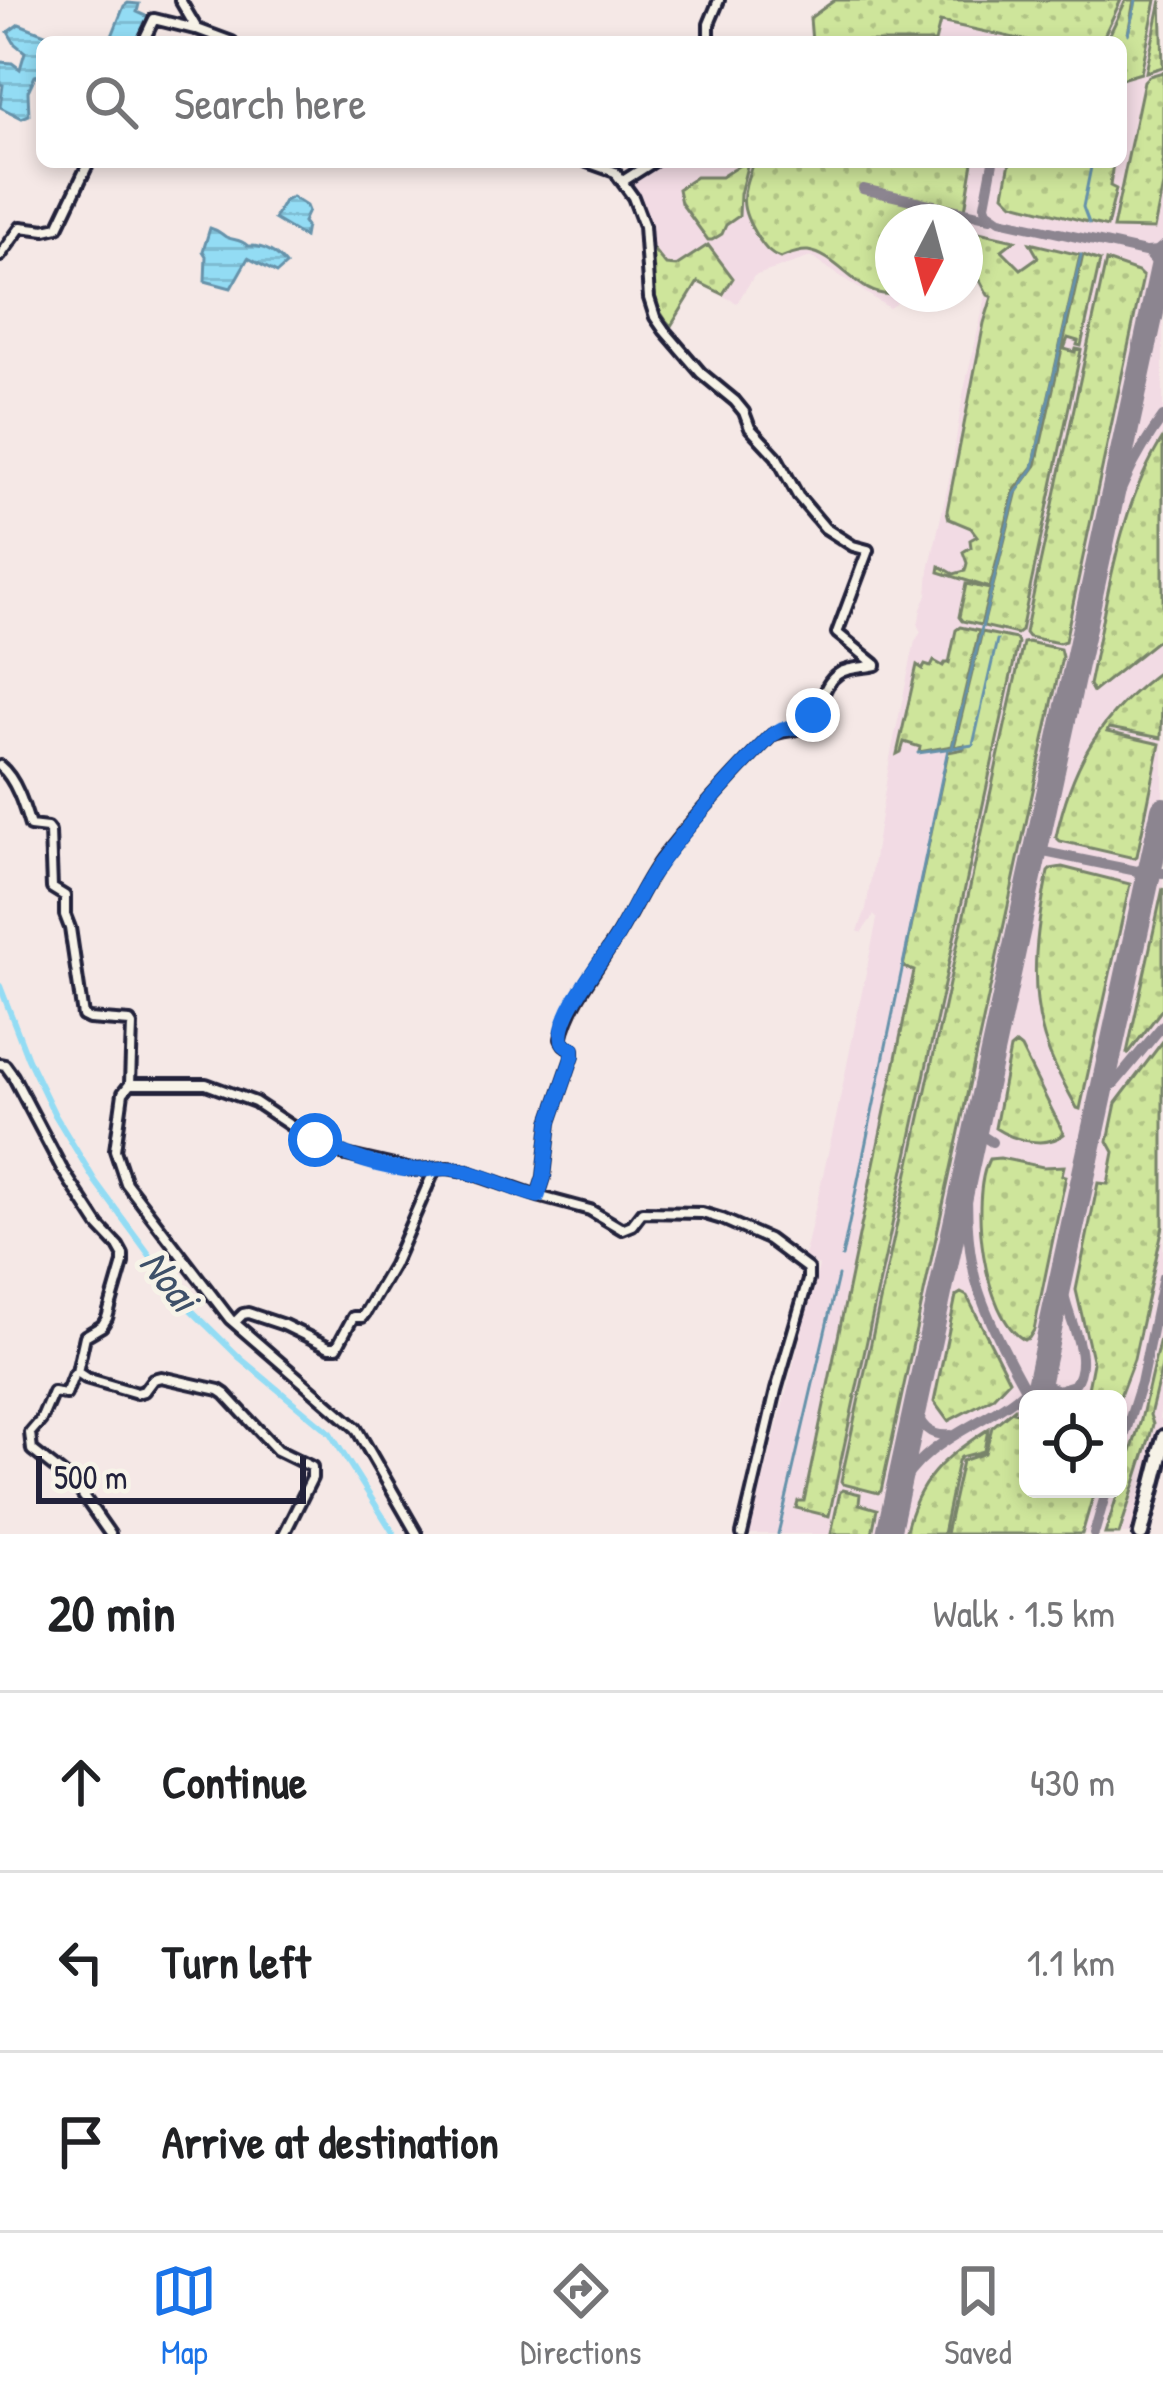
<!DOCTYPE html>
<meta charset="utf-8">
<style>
body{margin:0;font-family:"Patrick Hand",sans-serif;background:#f6f6f6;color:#202124}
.controls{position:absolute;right:36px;bottom:36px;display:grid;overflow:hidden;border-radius:18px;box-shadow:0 6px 18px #0003}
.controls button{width:108px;height:108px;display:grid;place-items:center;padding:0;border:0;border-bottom:3px solid #e0e0e0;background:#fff;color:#202124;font:60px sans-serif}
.compass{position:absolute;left:875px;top:204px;width:108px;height:108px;border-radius:50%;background:#fff;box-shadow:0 6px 18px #0003;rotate:186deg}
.scale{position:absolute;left:36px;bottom:30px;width:270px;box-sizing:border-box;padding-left:12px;border:6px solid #22223b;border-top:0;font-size:33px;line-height:42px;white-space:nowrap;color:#22223b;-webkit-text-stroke:9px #f7f3e8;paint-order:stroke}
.stop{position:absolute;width:36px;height:36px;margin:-27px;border:9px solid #1a73e8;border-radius:50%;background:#fff}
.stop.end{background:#1a73e8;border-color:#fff;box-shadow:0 3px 12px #0008}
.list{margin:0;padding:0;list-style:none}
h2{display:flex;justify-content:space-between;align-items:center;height:156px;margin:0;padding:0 48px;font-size:51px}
h2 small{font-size:39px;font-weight:400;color:#757577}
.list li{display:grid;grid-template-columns:78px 1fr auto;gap:36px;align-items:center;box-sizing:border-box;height:180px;padding:0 48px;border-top:3px solid #e0e0e0}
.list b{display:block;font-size:45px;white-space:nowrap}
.list em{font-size:39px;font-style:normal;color:#757577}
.icon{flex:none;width:66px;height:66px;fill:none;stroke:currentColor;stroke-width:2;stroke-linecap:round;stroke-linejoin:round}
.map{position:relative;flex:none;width:1163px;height:1534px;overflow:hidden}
.search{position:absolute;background:#fff;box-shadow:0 6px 18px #0003;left:36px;right:36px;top:36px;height:132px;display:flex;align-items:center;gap:30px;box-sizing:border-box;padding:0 42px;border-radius:18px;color:#757577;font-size:45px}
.sheet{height:696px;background:#fff}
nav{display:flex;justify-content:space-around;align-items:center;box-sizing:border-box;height:168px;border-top:3px solid #e0e0e0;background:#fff;font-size:33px;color:#757577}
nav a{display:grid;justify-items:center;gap:6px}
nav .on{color:#1a73e8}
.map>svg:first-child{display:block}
</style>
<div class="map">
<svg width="1163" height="1534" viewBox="0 0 1163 1534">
<defs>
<pattern id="grass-dots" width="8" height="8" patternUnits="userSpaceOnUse" patternTransform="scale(3)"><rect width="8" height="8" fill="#cee59b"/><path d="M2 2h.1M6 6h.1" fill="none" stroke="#b1c486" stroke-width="1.8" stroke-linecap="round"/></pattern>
<pattern id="water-rules" width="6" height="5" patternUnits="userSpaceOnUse" patternTransform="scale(3)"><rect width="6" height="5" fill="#93dcf4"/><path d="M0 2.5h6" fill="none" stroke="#7ebcd2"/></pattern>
</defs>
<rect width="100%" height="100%" fill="#f5e8e6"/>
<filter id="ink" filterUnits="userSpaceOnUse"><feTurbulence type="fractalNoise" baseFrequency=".00833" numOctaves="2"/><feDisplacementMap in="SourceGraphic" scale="24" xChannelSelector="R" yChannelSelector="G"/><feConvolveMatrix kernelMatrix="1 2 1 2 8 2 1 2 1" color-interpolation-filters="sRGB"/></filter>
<g filter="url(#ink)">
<path fill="#f2dbe4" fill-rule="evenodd" d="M832,0h331v1396l-4,22 4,2 -32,114h-382l70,-268 -15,-8 32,-140 41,-199 -3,-4 -13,18 -3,-2 8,-22 24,-151 25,-117 6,-9 -3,-6 3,-17 6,-14 2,-25 22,-98 12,-78 23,-98 -15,-28 2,-3 -6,-8 -2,1v-36h-72v72h18l-22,14 -78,-51 -57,19 -17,27 -38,-19 -28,45 -13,-13 -5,-11 -3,-56 -4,-27 -15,-39 6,-4 -1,-4 19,-13h466v-120h-311l-2,-25zM1028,1399h90v90h-90z"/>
<path fill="url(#grass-dots)" stroke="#78846b" stroke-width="3" d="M835,0h286l-20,42h-68l-93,-20 -5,20h-123l-2,-24z
M1126,0h8l-6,34 8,-34h20l-15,73 -20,6v-37h-15z
M1161,0l2,67 -17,5z
M1163,72v113l-9,44 -41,-1 31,-147 5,-5z
M753,162h220l-10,60h-70v72c-33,5 -54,-39 -85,-43 -10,-1 -19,4 -28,7 -11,-4 -15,-10 -22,-20 -20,-31 -17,-42 -5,-76z
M1010,162h103l-3,24 6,3 -9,38 -94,-24 -9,-9z
M743,163l4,3 -7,28 -1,22 -13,9 -4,9 -10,6h-4l-27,-37 -3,-14 18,-12h25z
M965,229l50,11 -13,10 19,19 17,-12 -8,-14 50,12 -47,212 -19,24 -24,97 -51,-16 1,-6 14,8 11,-3 2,-8 -4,-11 8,-5 -1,-7 7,-4 -6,-8 -22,-9 -2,-8 37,-188 8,-26 -4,-2 -14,-26 3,-3 -12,-15z
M708,245l25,33 -10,16 -25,-12 -27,44c-22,-21 -18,-51 -20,-79l15,18 10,1z
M1083,255l17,6 -19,85 -4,-1 1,-4 -10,-3 -4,11 11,3 1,-3 5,1 -60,281 -4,3 -34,-8 34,-135 19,-26z
M1106,261l32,11 5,5 -78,364 -6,2 -31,-6 -3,-4z
M1163,438v198l-70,56 -4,-7c18,-82 28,-175 74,-247z
M966,584l24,5 -9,36 -19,-4 -3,-4z
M960,627l19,4 -27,115 -33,6 1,-5 -16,-5 -3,10 -4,2 20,-89 6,4 2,-4 6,2 3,-6 9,5 2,-3h4l7,-33z
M982,632l34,7 2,4 -189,873 -33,-8 2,-7h6l110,-530 -11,-4 45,-215 16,-3v-4l-10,2z
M1028,642l32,7 2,8 -181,834 -3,2 -35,-9 -2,-3 182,-838z
M1163,669l-2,69 -52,-10 -2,4 53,12 -23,112 -3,2 -74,-17 -4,-4c16,-74 45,-123 107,-168z
M1062,867l68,17 -50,225 -3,-1c-10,-19 -22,-39 -29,-59 -21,-57 -12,-119 0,-177l3,-3z
M1163,888v120l-35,46 -1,-1z
M1163,1041v185l-29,133 -16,42v-2h-32l7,-36 -17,-73 22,-107 10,1 6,-32 -6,-11 8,-38z
M1016,1044l5,4 43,86c-18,15 -51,6 -69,-6l15,-79z
M1000,1158l43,9 21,-1 -2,9 4,1 -32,154 -5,8 -5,2c-41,-24 -55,-142 -35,-181z
M961,1293l6,3 42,84 -17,18 -44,23 -14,-19 22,-106z
M1163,1325v37l-13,53 3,9 -3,12 -31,98h-14l36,-114z
M1014,1409v3l14,3v74h67l-13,45h-136l16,-73 23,-8 7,-26z
M988,1429l-4,22 -23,6 -3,4 -15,73h-38c13,-56 38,-75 83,-105z
M843,1490l17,4 -1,10 18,5 -5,25h-41l9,-42z"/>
<path fill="url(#water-rules)" stroke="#6692aa" stroke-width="3" d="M128,3l11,1 -2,8 11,5 -10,25h-24l-2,-6 12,-30z
M19,24l44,17 -21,1v32l-7,2 -7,15 1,24 -7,3 -22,-11 3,-22 -3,-1v-22l12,1 8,6 5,-17 -10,-8 -7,-12z
M292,197l14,9 2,5 -5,11 3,4 -2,11 -30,-18 10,-18z
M210,228c8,2 10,5 16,9 8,4 13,1 22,9 15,-1 29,7 38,19l-9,8 -29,-15 -17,30 -26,-7 1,-25 -3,-5z"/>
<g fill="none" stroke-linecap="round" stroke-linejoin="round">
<path stroke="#6692aa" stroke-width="3" d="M1128,34l8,-34
M1089,223l-6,-16 9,-45
M952,749l63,-255 18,-26 48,-213
M918,753l55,-8 24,-105
M842,1257l106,-508
M778,1534l60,-258"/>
<path stroke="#93dcf4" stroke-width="6" d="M0,986l28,73 27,56 40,66 93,126 52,51 90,75 64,101"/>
<path stroke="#8c8590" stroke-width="10" d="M993,162l-8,43 2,6 13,9 163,36
M863,189l128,29
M1159,279v-14l-12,-13 10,-1 6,-5
M1101,547c14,-49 32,-89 62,-130
M1034,858l10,-6 93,19 26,2
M1145,891v-11l-8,-9 11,-4 8,-24
M1108,1064l-1,14 7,6 49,-59
M977,1120l4,15 11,7
M969,1161c-3,35 -3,71 4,106 6,39 38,97 58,132
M1042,1369l4,16 12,5 16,-5c21,-29 -11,-71 -12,-103 0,-3 2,-17 2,-20
M1040,1376l-1,16 3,7
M916,1406c2,19 14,31 34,29
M1118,1456l23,-73 22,-106
M897,1494c30,-68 123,-74 145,-129
M1094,1534l13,-45"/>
<path stroke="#8c8590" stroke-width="24" d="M1035,1399l128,-590
M888,1534l275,-1272"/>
<defs>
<path id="secondary" d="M180,0l17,29 35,13
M143,42l11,-23 41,10
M709,42v-18l10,-24
M587,162l28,10 18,25 11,29 5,72 6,19 9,13 37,43 34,28 9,11 6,16 26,28 22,40 27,32 28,18 15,4 -31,83 38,31
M623,181l30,-19
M0,256l21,-29 24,3 13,-3 31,-65
M0,766c16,13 24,40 30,60l17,2 3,4 2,56 13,8v19l5,13 13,88 6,3 41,3 2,3 -2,59h76l49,18 45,30 46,23 66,15 36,-2 17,3 73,25
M0,1064l5,1 8,11 49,93 37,57 19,20 5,9v8l-16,55 -5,8 -17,10 -8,36 9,6 51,15 7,-2 9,-12 8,-2 58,13 6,4 52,56 35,17v11l-28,56
M130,1084l-7,9 -8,57 11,33 104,136 126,109 61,106
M235,1322l8,-8 5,-1 36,12 45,22h8l16,-30h9l3,-4 28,-48 42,-96
M77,1372l-4,4 -7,18 -13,-2 -12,28 -11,13 2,17 43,34 35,50
M1158,1451l5,-16
M742,1534l34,-144 32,-110v-11l-40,-30 -46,-20 -20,-6 -60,-1 -10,13 -10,4 -32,-19 -52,-14 6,-19 6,-55 23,-67v-5l-9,-6 -3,-5c9,-37 33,-66 53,-98 17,-26 29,-56 47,-81 34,-44 72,-85 111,-125 11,-6 27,-3 36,-11 14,-14 13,-39 30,-50 10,-7 26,-6 38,-9"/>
<path id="highway" d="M1141,1534l22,-86"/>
</defs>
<use href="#secondary" stroke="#22223b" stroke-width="16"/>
<use href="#highway" stroke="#22223b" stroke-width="21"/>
<use href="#secondary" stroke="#f7f3e8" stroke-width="8"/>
<use href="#highway" stroke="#f7f3e8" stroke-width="12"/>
</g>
</g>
<g fill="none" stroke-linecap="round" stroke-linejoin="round" filter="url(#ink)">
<path stroke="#1a73e8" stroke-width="15" d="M315,1140c31,15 66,30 101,30 13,0 26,-3 39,-1 29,5 55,20 83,27l6,-19 6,-55 23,-67v-6c-7,-4 -11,-4 -11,-12 -2,-26 39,-75 53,-97 16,-26 28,-56 47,-80 34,-45 71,-85 110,-125l10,-6 22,-2 9,-12"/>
</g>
<g text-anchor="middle" stroke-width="10" stroke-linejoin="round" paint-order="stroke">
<g font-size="42" font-style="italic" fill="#3e5069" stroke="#f7f3e8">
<text transform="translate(170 1280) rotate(51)" y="15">Noai</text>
</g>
</g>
</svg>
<div class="controls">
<button><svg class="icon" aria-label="locate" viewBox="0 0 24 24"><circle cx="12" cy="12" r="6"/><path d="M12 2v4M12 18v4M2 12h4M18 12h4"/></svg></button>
</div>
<svg class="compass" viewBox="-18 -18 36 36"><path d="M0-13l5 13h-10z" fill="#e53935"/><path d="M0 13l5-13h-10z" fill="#757577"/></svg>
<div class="scale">500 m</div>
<div class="stop" style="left:315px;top:1140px"></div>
<div class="stop end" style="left:813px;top:715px"></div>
<div class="search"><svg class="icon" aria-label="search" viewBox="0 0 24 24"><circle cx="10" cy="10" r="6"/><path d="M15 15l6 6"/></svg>Search here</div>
</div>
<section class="sheet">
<h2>20 min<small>Walk · 1.5 km</small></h2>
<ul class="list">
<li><svg class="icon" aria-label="ahead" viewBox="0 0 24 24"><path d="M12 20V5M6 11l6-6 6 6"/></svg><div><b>Continue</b></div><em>430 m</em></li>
<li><svg class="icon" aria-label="left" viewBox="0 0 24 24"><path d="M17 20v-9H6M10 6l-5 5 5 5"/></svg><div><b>Turn left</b></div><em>1.1 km</em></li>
<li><svg class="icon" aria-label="arrive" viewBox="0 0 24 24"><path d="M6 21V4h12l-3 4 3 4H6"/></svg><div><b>Arrive at destination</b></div></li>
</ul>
</section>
<nav>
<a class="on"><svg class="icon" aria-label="map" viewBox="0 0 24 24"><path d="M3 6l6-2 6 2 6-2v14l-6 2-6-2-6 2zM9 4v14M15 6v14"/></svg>Map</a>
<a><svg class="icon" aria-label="directions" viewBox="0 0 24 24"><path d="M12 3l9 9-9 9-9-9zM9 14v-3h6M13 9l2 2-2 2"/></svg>Directions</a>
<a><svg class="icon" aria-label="saved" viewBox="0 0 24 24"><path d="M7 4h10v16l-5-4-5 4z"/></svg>Saved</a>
</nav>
